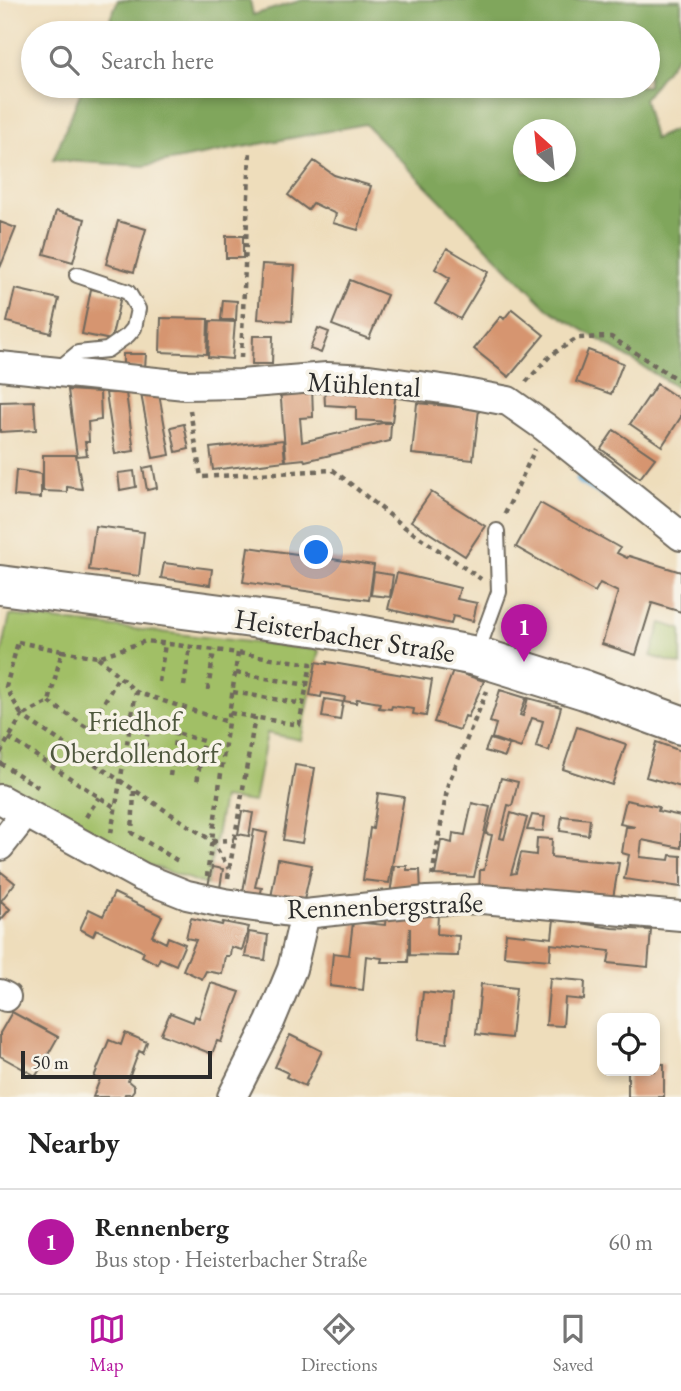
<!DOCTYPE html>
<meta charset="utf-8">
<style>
body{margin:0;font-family:"EB Garamond",serif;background:#f6f6f6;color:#222}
.controls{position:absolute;right:21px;bottom:21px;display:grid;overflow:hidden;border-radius:14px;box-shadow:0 4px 10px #0003}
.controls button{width:63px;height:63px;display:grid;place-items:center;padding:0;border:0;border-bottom:2px solid #e0e0e0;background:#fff;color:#222;font:35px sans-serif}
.compass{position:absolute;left:513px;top:119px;width:63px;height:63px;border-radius:50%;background:#fff;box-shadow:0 4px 10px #0003;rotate:333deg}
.scale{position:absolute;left:21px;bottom:18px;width:191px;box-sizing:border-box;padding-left:7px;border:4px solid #2b2b2b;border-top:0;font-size:19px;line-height:24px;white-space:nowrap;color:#2b2b2b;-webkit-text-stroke:5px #f7f3e8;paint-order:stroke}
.you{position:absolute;left:317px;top:553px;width:24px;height:24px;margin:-18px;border:5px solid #fff;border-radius:50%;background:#1a73e8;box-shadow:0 0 0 10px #1a73e833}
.badge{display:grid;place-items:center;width:46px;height:46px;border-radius:50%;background:#b5179e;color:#fff;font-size:23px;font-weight:700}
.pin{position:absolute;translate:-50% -58px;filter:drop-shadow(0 2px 4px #0008)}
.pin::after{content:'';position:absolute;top:37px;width:24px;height:21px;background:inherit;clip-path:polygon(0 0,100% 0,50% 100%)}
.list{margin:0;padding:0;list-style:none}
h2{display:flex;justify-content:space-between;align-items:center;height:91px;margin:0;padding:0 28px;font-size:30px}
h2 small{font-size:23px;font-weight:400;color:#767676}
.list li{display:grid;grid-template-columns:46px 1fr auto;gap:21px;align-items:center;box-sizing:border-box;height:105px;padding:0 28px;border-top:2px solid #e0e0e0}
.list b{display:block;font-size:26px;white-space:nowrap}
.list p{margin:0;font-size:23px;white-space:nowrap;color:#767676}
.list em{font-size:23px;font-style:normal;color:#767676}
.icon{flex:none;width:38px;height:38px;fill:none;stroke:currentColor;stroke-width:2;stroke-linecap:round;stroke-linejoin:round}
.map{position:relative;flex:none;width:681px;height:1097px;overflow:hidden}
.search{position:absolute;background:#fff;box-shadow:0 4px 10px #0003;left:21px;right:21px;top:21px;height:77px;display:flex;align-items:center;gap:18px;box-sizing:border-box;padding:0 24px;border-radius:38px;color:#767676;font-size:26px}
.sheet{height:196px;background:#fff}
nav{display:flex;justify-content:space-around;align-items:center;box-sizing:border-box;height:98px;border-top:2px solid #e0e0e0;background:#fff;font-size:19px;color:#767676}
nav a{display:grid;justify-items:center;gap:4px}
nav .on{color:#b5179e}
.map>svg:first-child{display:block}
</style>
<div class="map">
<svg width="681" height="1097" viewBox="0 0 681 1097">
<rect width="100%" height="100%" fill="#f7f3e8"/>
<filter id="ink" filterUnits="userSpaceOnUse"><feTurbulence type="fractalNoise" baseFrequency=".0143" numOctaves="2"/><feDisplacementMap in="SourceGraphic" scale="14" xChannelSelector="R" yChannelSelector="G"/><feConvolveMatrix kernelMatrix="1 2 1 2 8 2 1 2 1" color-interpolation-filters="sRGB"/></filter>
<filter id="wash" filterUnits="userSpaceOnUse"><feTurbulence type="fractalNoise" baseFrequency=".00686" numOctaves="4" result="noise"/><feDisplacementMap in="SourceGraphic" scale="28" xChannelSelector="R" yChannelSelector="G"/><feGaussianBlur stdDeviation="1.57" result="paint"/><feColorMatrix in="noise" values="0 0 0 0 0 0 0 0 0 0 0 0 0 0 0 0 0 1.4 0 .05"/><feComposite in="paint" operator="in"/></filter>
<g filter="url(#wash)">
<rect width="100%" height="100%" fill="#edb"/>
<path fill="#a1bf66" stroke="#667548" stroke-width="2" d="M10,615l309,35 -18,90 -34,-7 -13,69 -31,-4 -16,87 -61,-21 -146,-78v-125z
M661,623l20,6v36l-30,-9z"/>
<path fill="#80a65b" stroke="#566843" stroke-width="2" fill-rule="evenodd" d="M118,0h132l3,15 49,-15h379v50l-37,49 10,40 27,-12v263l-134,-82 -182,-184 -221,42 -91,-6 30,-74h565v-53h-544zM524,130h42v42h-42z"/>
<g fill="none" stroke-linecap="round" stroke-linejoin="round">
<path stroke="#62aedb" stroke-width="8" d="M579,480l40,22"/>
</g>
<g id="blocks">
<path fill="#d69570" d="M314,161l20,14 37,11 -13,44 -25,-7 3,-9 -23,-11 -5,7 -20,-15z
M56,211l29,8 -12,43 -29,-8z
M118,221l28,8 -12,43 -28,-8z
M0,222l16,6 -16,40z
M226,236h17v22h-17z
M447,248l41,24 -28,47 -25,-15 15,-26 -15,-9z
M262,264l33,2 -3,55 -34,-2z
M350,280l37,15 -18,44 -37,-14z
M15,289l44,10 -8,34 -44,-11z
M91,289l30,7 -10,44 -29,-6z
M223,300l14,1 -1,19h-15z
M512,309l32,26 -35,42 -35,-28 27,-33 3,3z
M161,318l47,1 -1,35 -47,-2z
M210,321l25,1 -3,37 -24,-2z
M318,328l11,4 -8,21 -11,-4z
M253,336h20l-1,28h-20z
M588,350l35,13 -12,31 -35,-12z
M123,354h23l-1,14h-22z
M657,384l24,16v17l-19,29 -32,-22z
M324,385l72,6 -4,31 -36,-2v-13l-31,-2z
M312,386l1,31 -13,1 2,24 80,-19h9l-1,18 -85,20 -1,-2 -18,2 -6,-73z
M68,390l32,2 1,28 -13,2 1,20h-4l2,13 -10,1z
M106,393h20l8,58 -19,3z
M141,394h18l11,61 -17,3z
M34,401l2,29 -36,2v-30z
M417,403l62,6 -6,51 -61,-6z
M184,424l5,25 -13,3 -5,-25z
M614,430l41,28 -15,20 -39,-29z
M283,440l2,21 -72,9 -3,-22z
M43,455h33l6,34 -15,-2v5l-24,-1z
M153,466l4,22 -10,2 -4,-22z
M16,470l25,4v24l-27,-2z
M134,471l2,16 -16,3 -2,-17z
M431,492l54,34 -20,30 -54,-35z
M540,503l80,45 -3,5 10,5 2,-2 52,16v40l-29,-9 -16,52 -34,-11 16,-52 -18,-9 -5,9 -79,-45z
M95,526l49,6 -5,44 -50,-6z
M248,547l126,18 -5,35 -126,-18z
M164,563l48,6 -2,16 -49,-7z
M374,572l19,3 -3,22 -19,-2z
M397,573l63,15 -3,11 20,4 -4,18 -20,-5 -2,8 -63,-15z
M316,662l11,2v-2l105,18 -6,36 -13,-2 1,-5 -22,-3 -1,3 -12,-1 1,-5 -23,-4 -1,4 -12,-2 1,-4 -23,-4 -1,4 -11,-2z
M453,671l31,10 -16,36 -3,-1 -5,14 -26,-8z
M500,690l26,8 -6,17 3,1 5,-18 33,9 -12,44 -13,-4 7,-26 -11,-3 -11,30 -29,-10 4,-14 -6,-2z
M325,699l18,3 -3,18 -18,-3z
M577,727l49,17 -14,41 -49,-16z
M490,739l19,6 -4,12 -20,-6z
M656,742l25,9v36l-35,-10z
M295,765l20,3 -13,75 -19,-3z
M501,778l17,4 -6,24 -4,-1 -8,33 4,1 7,-26 16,5 -16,56 5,-1 5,-20 15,2 1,-17 15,1 -1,18 68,6 -6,35 -134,-6 1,-22h4l8,-35 -6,-1z
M378,793l26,4 -15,86 -26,-3 7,-52 3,1z
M626,800l33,7 -1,4 23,5v32l-39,-8 -2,17 29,3 1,-5 11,1v31l-57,-8 5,-24 -7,-2 4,-26h9l-15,-3z
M472,803l18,4 -16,70 -39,-2 6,-35 11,3 1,-10 12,2z
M242,811l11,2 -4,23 -11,-2z
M532,815l13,2 -2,14 -16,-1z
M562,816l28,3 -2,16 -28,-4z
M254,830l13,3 -12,54 7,1 -3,12 -17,-3z
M278,859l34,6 -8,35 -34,3z
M394,866h13v4h13l1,23 -31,2z
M212,867l11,2 -3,19 -12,-2z
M0,871l15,12 -14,18 9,8 -10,12z
M114,893l48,23 -10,20 14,7 2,-6 17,7 -9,21 -16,-7 -3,6 -15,-8 2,-4 -48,-23 -3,7 -13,-7 9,-20 14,7z
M438,915l-1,19 22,2 -1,20 -48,-1v-27l-2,34h-27l1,-4 -16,-2 -3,34 -33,-4 3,-33 16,2 4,-33 32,3 1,-7z
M191,918l31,7 1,-3 26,5 -7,23 -11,-3 -1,9h-5l-3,18 -16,-3 -4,8 -19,-9 13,-30 -10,-2z
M554,919l58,9 39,2 -3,37 -40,-4 2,-12 -59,-7 -1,16 -46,-4 2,-23 46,5z
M249,932l19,3 -3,25 -20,-3z
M550,978l35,3 -1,19 -19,-2 -2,28 -17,-1z
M211,983l29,9 -19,50 -4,-1 -5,13 -51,-20 9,-21 23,9 2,-6 4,2z
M481,984l35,4 -5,50 -35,-4z
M423,992l29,3 -5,48 -29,-3z
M12,1012l46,25 -22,39 -36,-20v-23z
M125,1033l22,9 -4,11 -4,-2 -11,30 6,5v4l-3,4h-6l-1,3h-31l7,-18 -6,-2 15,-37 12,5z
M290,1035l32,16 -17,35 -19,-9 2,-4 -13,-6z
M655,1064h9v33h-36v-26h27z"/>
</g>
</g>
<g filter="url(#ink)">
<use href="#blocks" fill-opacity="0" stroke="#6f695d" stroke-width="2"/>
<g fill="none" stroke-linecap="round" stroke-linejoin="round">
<defs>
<path id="service" d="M56,371l22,-18 29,-3 21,-15 6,-7 4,-19 -10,-17 -51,-17
M476,655l23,-63 -2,-61"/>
<path id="minor" d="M0,366l185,19 55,-1 87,-7 42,2 80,11 59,11 37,26 136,109
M0,799l142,78 45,18 37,8 81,11 122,-13 55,-2 199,17
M0,846l26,-33
M0,994l6,3
M232,1097l38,-75 22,-53 13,-55"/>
<path id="secondary" d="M0,585l320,42 156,29 109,34 96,35"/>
</defs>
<use href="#service" stroke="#6f695d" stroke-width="18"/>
<use href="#minor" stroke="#6f695d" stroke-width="32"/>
<use href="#secondary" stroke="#6f695d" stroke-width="42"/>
<path stroke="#6f695d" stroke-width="4.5" stroke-dasharray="5 5" stroke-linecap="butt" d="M241,358l9,-208
M526,382l24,-26 27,-18 34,-1 70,45
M190,410l11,67 132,-7 73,58 75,51
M505,514l30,-65
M18,642l44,9 -13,51 -27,14 -16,-29z
M62,651l36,6 48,-16 92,12 -10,69
M98,657l38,35 92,30 -21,154
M236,673l71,12
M159,682l6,-38
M184,686l6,-39
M208,690l6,-40
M233,692l70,12
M49,702l40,27 30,-53
M230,713l69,12 12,-61 -73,-11
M131,719l72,22 -6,42
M9,738l107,70
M0,753l22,-37 190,125 17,28
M0,763l38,24
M142,766l7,-42
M170,776l6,-43
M134,791l-2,42 46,28
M86,817l13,-20
M111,833l25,-141
M212,841l22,-1
M432,876l16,-92 39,-93
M228,878l27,-161"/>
<use href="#service" stroke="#fff" stroke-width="14"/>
<use href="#minor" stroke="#fff" stroke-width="28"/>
<use href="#secondary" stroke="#fff" stroke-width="38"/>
</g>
</g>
<g text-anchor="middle" stroke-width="7" stroke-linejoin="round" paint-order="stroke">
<g font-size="28" fill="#2b2b2b" stroke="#f7f3e8">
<text transform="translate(364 384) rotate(3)" y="10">Mühlental</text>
<text transform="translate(345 635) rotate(9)" y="10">Heisterbacher Straße</text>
<text transform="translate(385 905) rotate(-2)" y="10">Rennenbergstraße</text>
</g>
<g font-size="28" fill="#4e573d" stroke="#f7f3e8">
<text x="134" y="731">Friedhof<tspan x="134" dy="32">Oberdollendorf</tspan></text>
</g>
</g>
</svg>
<div class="controls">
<button><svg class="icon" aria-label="locate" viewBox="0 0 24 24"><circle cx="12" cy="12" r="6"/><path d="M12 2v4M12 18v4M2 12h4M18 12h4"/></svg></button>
</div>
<svg class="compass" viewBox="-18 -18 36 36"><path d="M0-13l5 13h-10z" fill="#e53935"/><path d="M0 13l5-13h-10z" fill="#767676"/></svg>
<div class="scale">50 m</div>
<div class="you"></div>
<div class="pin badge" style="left:524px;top:662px">1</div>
<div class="search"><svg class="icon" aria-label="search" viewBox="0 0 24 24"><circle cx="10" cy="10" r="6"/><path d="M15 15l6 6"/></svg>Search here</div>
</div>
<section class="sheet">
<h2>Nearby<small></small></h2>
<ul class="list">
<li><span class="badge">1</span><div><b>Rennenberg</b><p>Bus stop · Heisterbacher Straße</p></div><em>60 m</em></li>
</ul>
</section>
<nav>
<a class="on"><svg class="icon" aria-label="map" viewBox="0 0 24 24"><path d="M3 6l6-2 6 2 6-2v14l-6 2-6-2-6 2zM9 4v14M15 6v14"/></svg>Map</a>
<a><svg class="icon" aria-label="directions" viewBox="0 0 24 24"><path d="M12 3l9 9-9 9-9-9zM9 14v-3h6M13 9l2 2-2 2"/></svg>Directions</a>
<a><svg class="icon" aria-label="saved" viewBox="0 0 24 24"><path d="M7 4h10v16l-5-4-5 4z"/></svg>Saved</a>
</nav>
